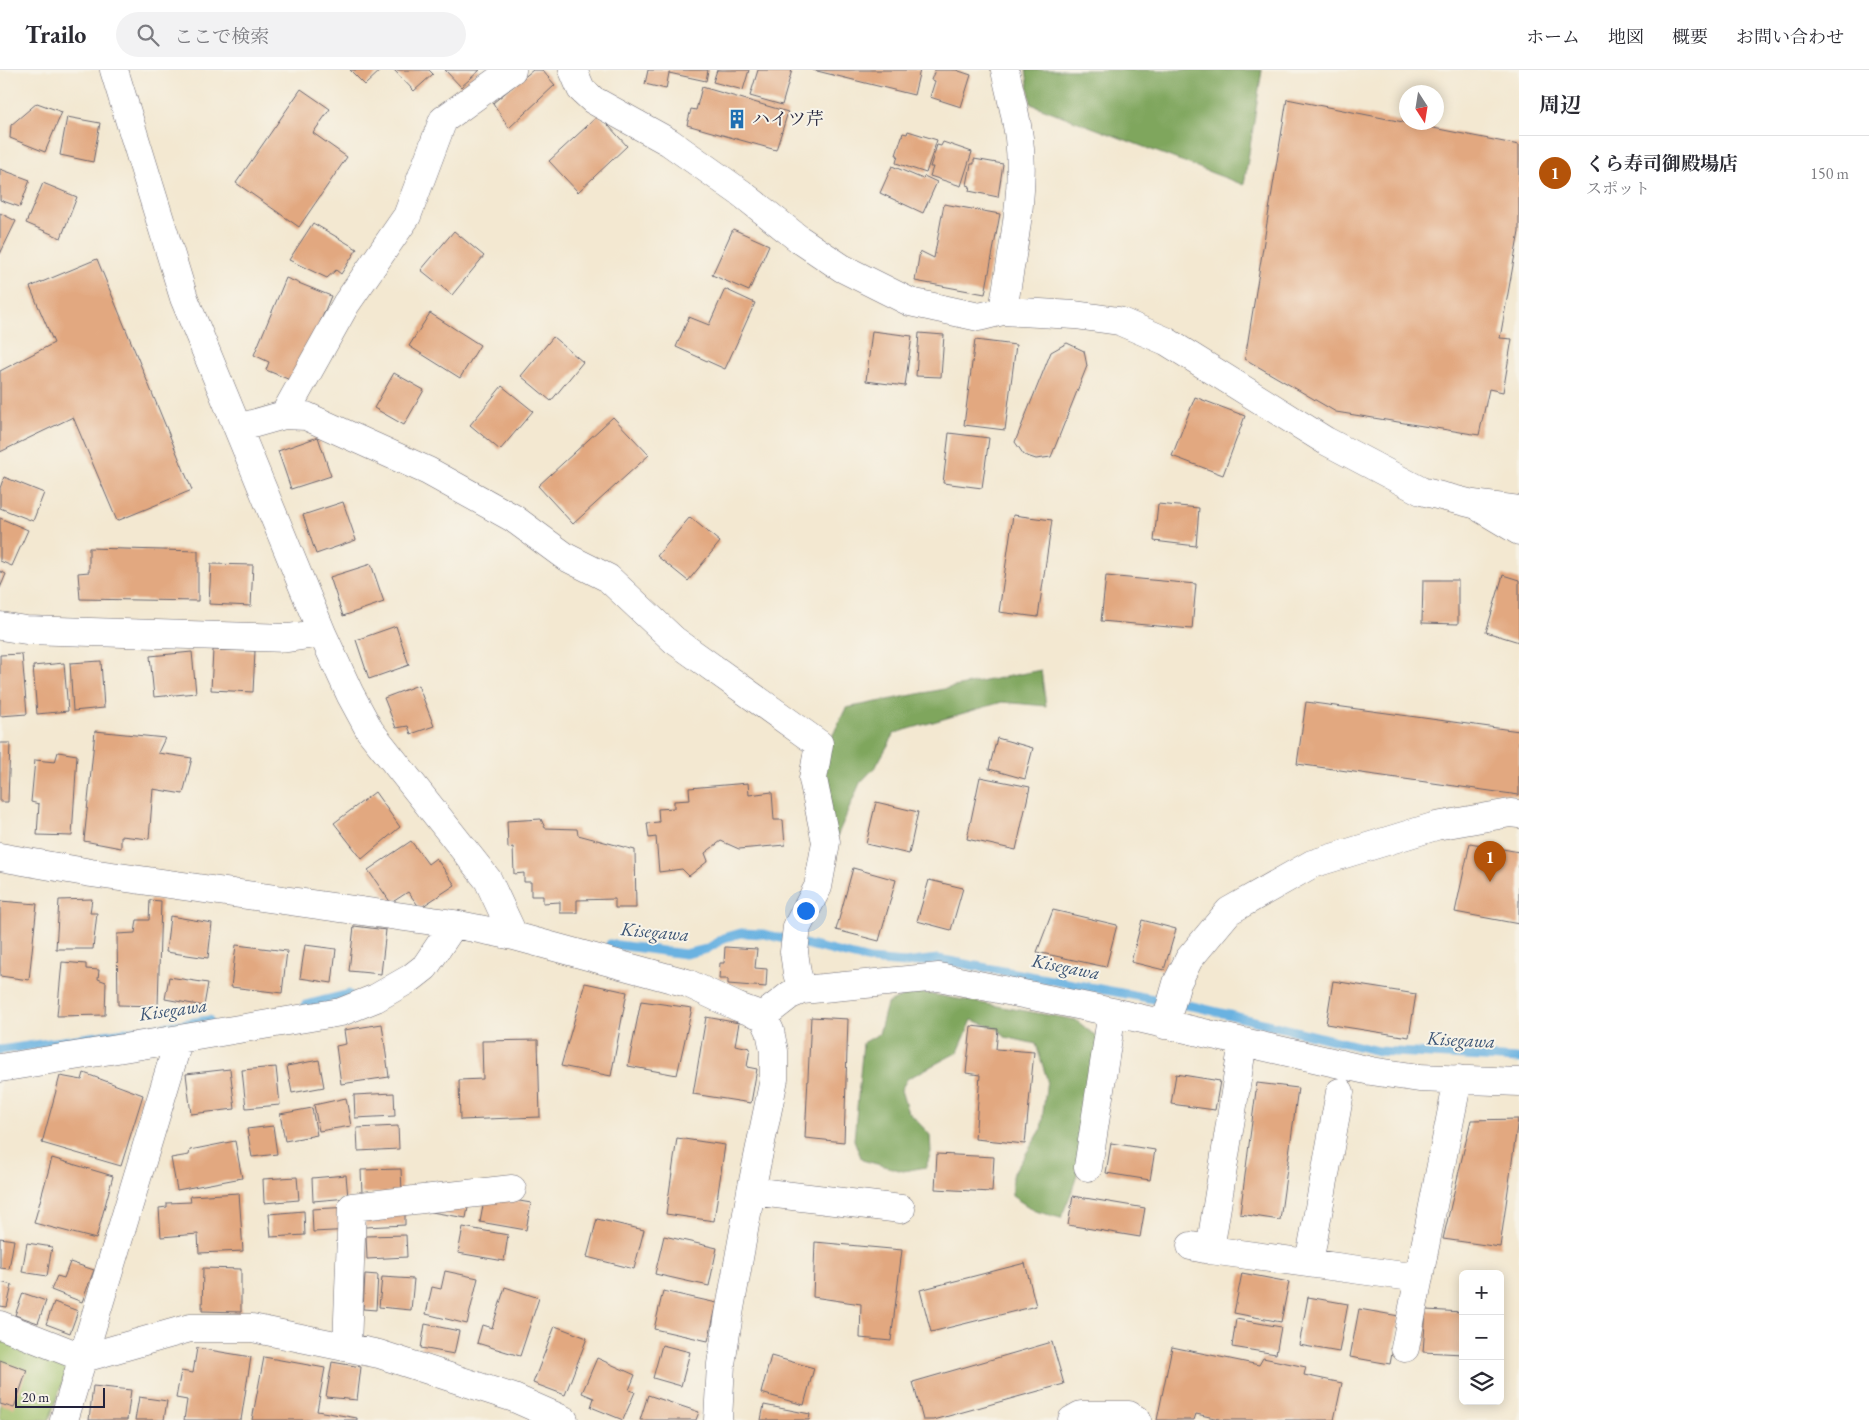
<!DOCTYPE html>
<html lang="ja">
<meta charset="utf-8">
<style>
body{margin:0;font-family:"EB Garamond","Noto Serif JP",serif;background:#f2f2f3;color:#2b2b33}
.controls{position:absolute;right:15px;bottom:15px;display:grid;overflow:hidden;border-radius:8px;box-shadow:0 2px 12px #0003}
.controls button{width:45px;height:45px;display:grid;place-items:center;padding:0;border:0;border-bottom:1px solid #e1e1e2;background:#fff;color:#2b2b33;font:25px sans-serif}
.compass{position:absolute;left:1399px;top:15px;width:45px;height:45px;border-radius:50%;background:#fff;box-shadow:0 2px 12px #0003;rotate:168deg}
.scale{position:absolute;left:15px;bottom:12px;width:90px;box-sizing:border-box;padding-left:5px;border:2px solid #22223b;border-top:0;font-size:14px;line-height:18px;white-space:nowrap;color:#22223b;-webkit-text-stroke:4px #f7f3e8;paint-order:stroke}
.you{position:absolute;left:805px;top:840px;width:18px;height:18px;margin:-12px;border:4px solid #fff;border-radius:50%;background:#1a73e8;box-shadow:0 0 0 8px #1a73e833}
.badge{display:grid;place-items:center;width:32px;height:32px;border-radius:50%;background:#b45309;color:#fff;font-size:16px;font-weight:700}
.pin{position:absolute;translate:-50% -41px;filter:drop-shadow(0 1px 2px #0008)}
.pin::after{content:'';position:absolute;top:26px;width:18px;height:15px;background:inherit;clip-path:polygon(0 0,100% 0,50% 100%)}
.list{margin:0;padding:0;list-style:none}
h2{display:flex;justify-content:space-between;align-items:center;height:65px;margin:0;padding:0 20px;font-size:21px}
h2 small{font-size:16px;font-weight:400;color:#7c7c81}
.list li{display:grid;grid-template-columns:32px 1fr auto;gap:15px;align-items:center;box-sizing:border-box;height:75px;padding:0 20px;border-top:1px solid #e1e1e2}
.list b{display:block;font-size:19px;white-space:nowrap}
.list p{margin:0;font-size:16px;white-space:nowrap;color:#7c7c81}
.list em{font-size:16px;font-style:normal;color:#7c7c81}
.icon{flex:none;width:28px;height:28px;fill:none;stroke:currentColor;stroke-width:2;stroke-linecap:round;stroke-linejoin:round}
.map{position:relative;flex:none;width:1519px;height:1350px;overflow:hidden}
header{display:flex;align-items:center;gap:30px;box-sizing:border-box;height:70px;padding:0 25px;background:#fff;border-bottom:1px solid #e1e1e2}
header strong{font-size:24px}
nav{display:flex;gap:28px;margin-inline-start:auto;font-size:18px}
.search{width:350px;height:45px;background:#f2f2f3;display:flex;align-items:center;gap:12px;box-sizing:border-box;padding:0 18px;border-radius:28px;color:#7c7c81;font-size:19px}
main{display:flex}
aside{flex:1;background:#fff}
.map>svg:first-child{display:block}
</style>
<header>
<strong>Trailo</strong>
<div class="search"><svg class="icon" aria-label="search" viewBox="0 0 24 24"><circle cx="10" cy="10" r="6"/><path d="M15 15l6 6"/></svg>ここで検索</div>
<nav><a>ホーム</a><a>地図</a><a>概要</a><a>お問い合わせ</a></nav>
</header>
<main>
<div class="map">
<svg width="1519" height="1350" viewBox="0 0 1519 1350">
<rect width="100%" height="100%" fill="#f7f3e8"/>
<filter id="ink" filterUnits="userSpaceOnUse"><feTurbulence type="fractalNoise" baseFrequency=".02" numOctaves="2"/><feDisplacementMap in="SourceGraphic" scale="10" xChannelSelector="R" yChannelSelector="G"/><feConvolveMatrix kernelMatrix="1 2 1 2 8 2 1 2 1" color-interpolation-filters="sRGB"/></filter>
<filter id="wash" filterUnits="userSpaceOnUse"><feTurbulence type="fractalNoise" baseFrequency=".0096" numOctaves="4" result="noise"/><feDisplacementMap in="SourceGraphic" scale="20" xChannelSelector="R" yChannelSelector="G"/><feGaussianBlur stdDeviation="1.12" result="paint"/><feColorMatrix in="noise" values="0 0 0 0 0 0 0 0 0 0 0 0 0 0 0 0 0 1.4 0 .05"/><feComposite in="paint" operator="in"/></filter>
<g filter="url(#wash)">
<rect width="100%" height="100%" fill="#f3e8d1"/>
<path fill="#9fc069" stroke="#607152" d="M0,1265l70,27 -21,58h-49z"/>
<path fill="#7fa65d" stroke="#50644c" d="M1026,0h236l-18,115 -213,-81z
M1041,600l5,36 -44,-4 -107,31 -19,33 -16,17 -24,56 -14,-54 3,-34 21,-43z
M913,921l163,29 23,19 -11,99 -16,53 -11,27 -26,-7 -23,-15v-20l29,-46 6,-51 -11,-35 -31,-7 -7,-8 -26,-9 -14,32 -51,27 -6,11 6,20 23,25 1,17 -5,15 -23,4 -41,-11 -8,-20 9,-97 16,-9 8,-30z"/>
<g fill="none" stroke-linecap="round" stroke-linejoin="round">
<path stroke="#6ab2e1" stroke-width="9" d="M610,874l75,10 22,-5 17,-11 17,-5 23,1 106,26 35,3 33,-4 259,48 181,44 141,8
M305,935l44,-11
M0,980l209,-30"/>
</g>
<g id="blocks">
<path fill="#e2a880" d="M350,0h31l-16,15z
M394,0h35l4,4 -19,17z
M445,0h35l-19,17z
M533,0h9l13,15 -46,43 -16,-25z
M648,0h60l-2,11 -37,-8 -3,16 -21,-5z
M717,0h32l-6,20 -30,-8z
M758,0h34l-10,35 -32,-9z
M813,0h107l-6,25z
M935,0h21l15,5 -10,32 -31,-10 5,-16 -4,-1z
M702,17l86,25 -12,38 -89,-25 4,-16 5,1z
M301,19l29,20 -17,24 34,24 -48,70 -63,-44z
M1287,29l232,46v87l-19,106 12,1 -9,53 -14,-3 -10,46 -143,-23 -91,-53z
M37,33l25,9 -17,40 -35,-14 1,-13z
M599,45l28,31 -49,46 -29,-31z
M67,47l33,6 -7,39 -33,-7z
M908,61l29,9 -11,33 -30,-10 2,-8h-2l7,-22 4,1z
M943,72l29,10 -11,34 -31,-10 3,-9h-3l7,-22 4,1z
M974,89l29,5 -5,33 -29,-6 1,-5 -3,-1 4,-21h3z
M892,96l31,13 1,-3 13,6 -14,31 -43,-20z
M0,99l30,11 -10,27 -20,-7z
M43,113l34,14 -16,41 -35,-15z
M944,134l56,10 -15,80 -70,-13 5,-30 14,7z
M0,143l16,8 -16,33z
M313,153l44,26 -16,25 -5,-4 -9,8 -38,-18z
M733,159l36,16 -20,46 -37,-16z
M454,161l30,25 -32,39 -31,-25z
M97,189l95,231 -75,31 -44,-104 -73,35v-81l54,-28 -24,-56z
M286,208l45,18 -36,86 -29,-12 3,-8 -15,-7z
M725,219l30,14 -30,66 -49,-22 13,-30 20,8z
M430,243l50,32 -20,33 -51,-32z
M872,261l40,5 -7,50 -39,-5z
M919,263l25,2 -3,42 -25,-1z
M553,267l30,25 -32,39 -30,-25z
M975,270l41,5 -11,85 -41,-5z
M1067,273l17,8 3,15 -36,91 -15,2 -12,-4 -9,-13 36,-90z
M394,303l30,17 -20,35 -30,-17z
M502,316l31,25 -33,39 -30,-25z
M1195,327l50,19 -22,59 -51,-19z
M613,347l36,38 -76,69 -35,-38z
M949,363l40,5 -7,50 -39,-5z
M318,367l13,39 -40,13 -13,-38z
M4,407l40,16 -11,28 -33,-13v-20z
M343,432l13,38 -40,14 -13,-39z
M1158,434l41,4 -3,38 -42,-5z
M1013,445l39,5 -14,97 -39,-5z
M690,447l30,25 -32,39 -31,-25z
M0,448l28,12 -16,36 -12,-5z
M89,478l109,3v50l-118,-2 -2,-26 11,-1z
M211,494l42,1 -2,41 -42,-2z
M371,494l13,38 -41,14 -13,-39z
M0,501l6,3 -6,14z
M1503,505l16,5v62l-33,-10z
M1106,506l90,8 -4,45 -91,-8z
M1423,510h35v44l-36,-1z
M396,556l13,39 -40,14 -13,-39z
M213,580l42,1 -2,41 -42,-2z
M192,582l4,41 -42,4 -4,-41z
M22,584l5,60 -27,2v-61z
M101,591l3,47 -31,3 -3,-48z
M64,593l4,48 -31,3 -4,-48z
M418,615l16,41 -23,8 -3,-8 -12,2 -12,-30z
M1306,632l213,29v64l-222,-31z
M95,661l70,7 -7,15 34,5 -9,36 -30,-5 -4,50 -28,-3v12l-37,-7z
M997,668l36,10 -8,31 -36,-10z
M0,673h10l-2,59h-8z
M58,682l19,3 -5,81 -35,-1 2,-31 -8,-2 4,-42 20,2z
M980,707l50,10 -14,63 -49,-11z
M748,713l1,12 23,-3 2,28h9l2,25 -46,4 -18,-8 -16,12 3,8 -19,15 -7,-7 -23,3 -3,-35 -7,1 -2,-15 12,-1 -1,-13 16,-1v-7l16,-1 -1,-12z
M375,722l25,35 -38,32 -28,-36z
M876,732l42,10 -9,42 -43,-10z
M541,749l4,9 32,1 1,6 57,15 1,58h-21v-9l-38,1v13h-17v-11l-17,1v-7h-12v-14h-7v-9l-10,1 -1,-27 -5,1 -1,-27z
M411,771l17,23 8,-6 19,27 -35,23 -12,-16 -17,11 -23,-33z
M1470,773l49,9v72l-64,-12z
M853,798l43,12 -17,61 -43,-11z
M929,810l34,8 -12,42 -34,-9z
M92,829l-2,14h7l-4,36h-37l3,-49z
M150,830l11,1 -3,105 -40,-1 -1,-71 18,-1 2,-13h12z
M0,831l37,3 -8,76 -29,-4z
M1053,840l64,15 -11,42 -69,-15z
M170,846l42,7 -4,35 -42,-6z
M1142,850l34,9 -12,41 -33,-8z
M354,856l32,4 -5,44 -32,-3z
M236,875l51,6 -5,42 -51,-6z
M305,875l31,4 -4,34 -32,-5z
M725,877l32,2 -2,19 12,1 -1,18 -38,-3v-5h-9l1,-16h4z
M62,892l24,2v5l13,1 -1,9 8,3 -1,33 -48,1z
M169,907l39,6 -4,23 -39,-7z
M1333,911l83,13 -7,43 -83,-13z
M585,913l42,9 -16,84 -50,-10z
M641,931l51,7 -15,67 -49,-9z
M706,947l33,6 -4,22 15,3 -3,19 10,2 -6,34 -58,-9z
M811,947l37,2 -4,123 -39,-4z
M382,954l7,53 -48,7 -5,-38 10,-2 -2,-14z
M971,956l27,3 -2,20 38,3 -9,92 -50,-5 5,-64 -14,-2z
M538,970l2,77 -80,3 -1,-40 24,-1 -1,-38z
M319,990l5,27 -32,6 -5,-27z
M276,997l4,38 -34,3 -4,-38z
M230,999l5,40 -44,5 -5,-40z
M84,1003l59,22 -22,71 -79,-23 18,-67 22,4z
M1176,1004l44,7 -5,29 -44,-6z
M1257,1013l41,5 -18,132 -40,-6z
M394,1023l1,23 -40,2 -1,-23z
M346,1028l5,28 -32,5 -5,-26z
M312,1038l5,27 -32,6 -5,-27z
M1518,1049l-18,128 -57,-8 28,-119z
M273,1056l4,28 -25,3 -5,-28z
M398,1056l1,23 -41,2 -1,-23z
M677,1068l48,7 -11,76 -48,-7z
M235,1071l7,37 -65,12 -6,-32 18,-3 1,-5z
M1111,1073l44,7 -5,30 -44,-7z
M937,1084l57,3 -2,35 -57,-3z
M52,1088l61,18 -17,63 -62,-16z
M401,1099l1,23 -40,1 -1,-23z
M346,1105l2,23 -35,3 -1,-23z
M297,1107l2,23 -35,3 -1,-24z
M425,1114l46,8 -5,26 -46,-8z
M239,1123l4,58 -44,2 -1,-19 -37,3 -2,-29 8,-1v-4l24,-1 -1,-6z
M485,1125l46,8 -5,27 -46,-8z
M1073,1126l72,12 -5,29 -72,-12z
M405,1132v23l-40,2 -1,-23z
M352,1137l1,23 -40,2 -1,-23z
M304,1141l1,24 -34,2 -2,-23z
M597,1149l47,11 -10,39 -47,-12z
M463,1157l45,8 -4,26 -46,-8z
M406,1165l1,22 -40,2 -1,-23z
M664,1166l53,12 -8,38 -54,-12z
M0,1168l14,2 -5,29 -9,-1z
M815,1172l87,8 -11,91 -31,-3 1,-34 -48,-7z
M27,1173l25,4 -5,29 -25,-4z
M70,1192l24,8 -12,32 -31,-12 6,-14 7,2z
M1025,1193l11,43 -105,26 -11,-42z
M203,1198l38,1v43l-39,-1z
M445,1201l33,7 -11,46 -41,-10 6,-27 9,2z
M1242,1203l47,9 -8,40 -47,-9z
M365,1204l13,1 -2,35 -13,-1z
M382,1207l32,2 -3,31 -32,-3z
M0,1212l12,3 -5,22 -7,-1z
M505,1217l34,11 -19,58 -43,-13 5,-18 10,3z
M663,1221l54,12 -9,38 -54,-12z
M23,1223l23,8 -8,22 -23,-8z
M1308,1227l40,7 -9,48 -40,-7z
M54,1232l24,9 -8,22 -24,-9z
M1359,1239l40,7 -9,48 -40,-7z
M1426,1240l37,2v42l-40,-2z
M1236,1249l45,8 -5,27 -44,-7z
M425,1254l34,7 -5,23 -33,-6z
M555,1256l32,12 -22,57 -32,-12z
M1052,1272l12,42 -130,36h-11l-10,-38z
M662,1275l28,7 -9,34 -28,-8z
M1172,1277l87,18 4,-7 43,9 -2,8 38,8 -8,37h-110l-28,-6 -2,6h-37z
M197,1278l54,9 -10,63h-57l3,-20 -11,-2 5,-27 12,2z
M771,1286l43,12 -10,37 -43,-12z
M264,1287l61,11 -8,43 40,7v2h-105z
M597,1288l38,17 -6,15 6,2 -12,28 -32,-13 3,-9 -12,-5z
M0,1290l27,10 -13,38 -14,-4z
M332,1292l29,5 -4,33 -31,-3z
M93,1316l38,4 -4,30h-38z
M648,1325l51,17 -3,8h-56z
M139,1327l28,4 -3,19h-29z
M764,1335l46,9 -1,6h-48z"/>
</g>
</g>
<g filter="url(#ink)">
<use href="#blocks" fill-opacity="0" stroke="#6b6770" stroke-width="1"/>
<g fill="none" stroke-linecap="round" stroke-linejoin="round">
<defs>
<path id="minor" d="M114,0l70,228 138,335 28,61 20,37 118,149 26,56 173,47 51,24 25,9 7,15 4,20v28l-23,112 -22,123 -8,50 -3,56
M573,0l8,19 12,11 76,42 72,51 58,46 43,29 68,34 69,15 24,-6 72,4 44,6 47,20 160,100 95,50 52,13 46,6
M1003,241c8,-55 23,-117 16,-173 -3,-23 -9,-45 -14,-68
M284,345l62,-111 61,-88 36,-96 69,-50
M238,358l46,-13 22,1 122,55 85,47 53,39 42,21 66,62 145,104 -6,35 13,63 -8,45 -21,40 -3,25 3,21 5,17
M1482,439l37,22
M0,556l26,4 262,8 34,-5
M0,787l91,16 363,51 60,12
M763,946l27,-21 12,-5 137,-13 173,35 259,59 48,7 100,4
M1165,955l12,-42 12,-24 40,-48 83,-47 124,-38 74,-13 9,1
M0,998l179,-29
M1088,1097l24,-155
M751,1121l150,18
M1191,1176l19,4 209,28
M1210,1180l33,-208
M1309,1193l31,-171
M0,1255l84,33 106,-30h62l127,26 135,44 50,22
M347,1277l5,-140 160,-18
M1405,1278l53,-269
M64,1350l115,-381 162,-27 35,-14 35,-20 14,-11 29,-43
M1072,1350l9,-5h48l8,5"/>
</defs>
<use href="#minor" stroke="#6b6770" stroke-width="29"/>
<use href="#minor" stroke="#fff" stroke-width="28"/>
</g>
</g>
<defs>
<symbol id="building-bare" viewBox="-9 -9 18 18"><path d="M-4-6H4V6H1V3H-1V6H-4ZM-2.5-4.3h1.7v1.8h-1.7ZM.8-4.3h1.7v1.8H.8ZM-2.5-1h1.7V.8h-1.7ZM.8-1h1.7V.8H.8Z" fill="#1f6fb2" stroke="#f7f3e8" stroke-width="2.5" paint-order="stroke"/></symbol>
</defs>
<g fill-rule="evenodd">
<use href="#building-bare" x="723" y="35" width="28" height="28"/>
</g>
<g text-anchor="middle" stroke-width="4" stroke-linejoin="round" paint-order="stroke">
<g font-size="18" fill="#22223b" stroke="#f7f3e8" text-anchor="start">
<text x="752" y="55">ハイツ芹</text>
</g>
<g font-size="19" font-style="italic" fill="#3b5475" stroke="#f7f3e8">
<text transform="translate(655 861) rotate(5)" y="7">Kisegawa</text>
<text transform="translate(1066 896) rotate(11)" y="7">Kisegawa</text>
<text transform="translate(173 939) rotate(-8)" y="7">Kisegawa</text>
<text transform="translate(1461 969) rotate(3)" y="7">Kisegawa</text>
</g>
</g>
</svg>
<div class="controls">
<button>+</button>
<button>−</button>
<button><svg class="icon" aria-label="layers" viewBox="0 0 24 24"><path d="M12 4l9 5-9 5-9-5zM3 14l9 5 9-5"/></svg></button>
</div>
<svg class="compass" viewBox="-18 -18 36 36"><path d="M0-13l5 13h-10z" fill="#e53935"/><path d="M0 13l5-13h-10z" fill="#7c7c81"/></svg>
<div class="scale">20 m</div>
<div class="you"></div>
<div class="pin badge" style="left:1490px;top:812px">1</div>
</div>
<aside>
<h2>周辺<small></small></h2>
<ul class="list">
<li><span class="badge">1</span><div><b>くら寿司御殿場店</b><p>スポット</p></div><em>150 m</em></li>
</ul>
</aside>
</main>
